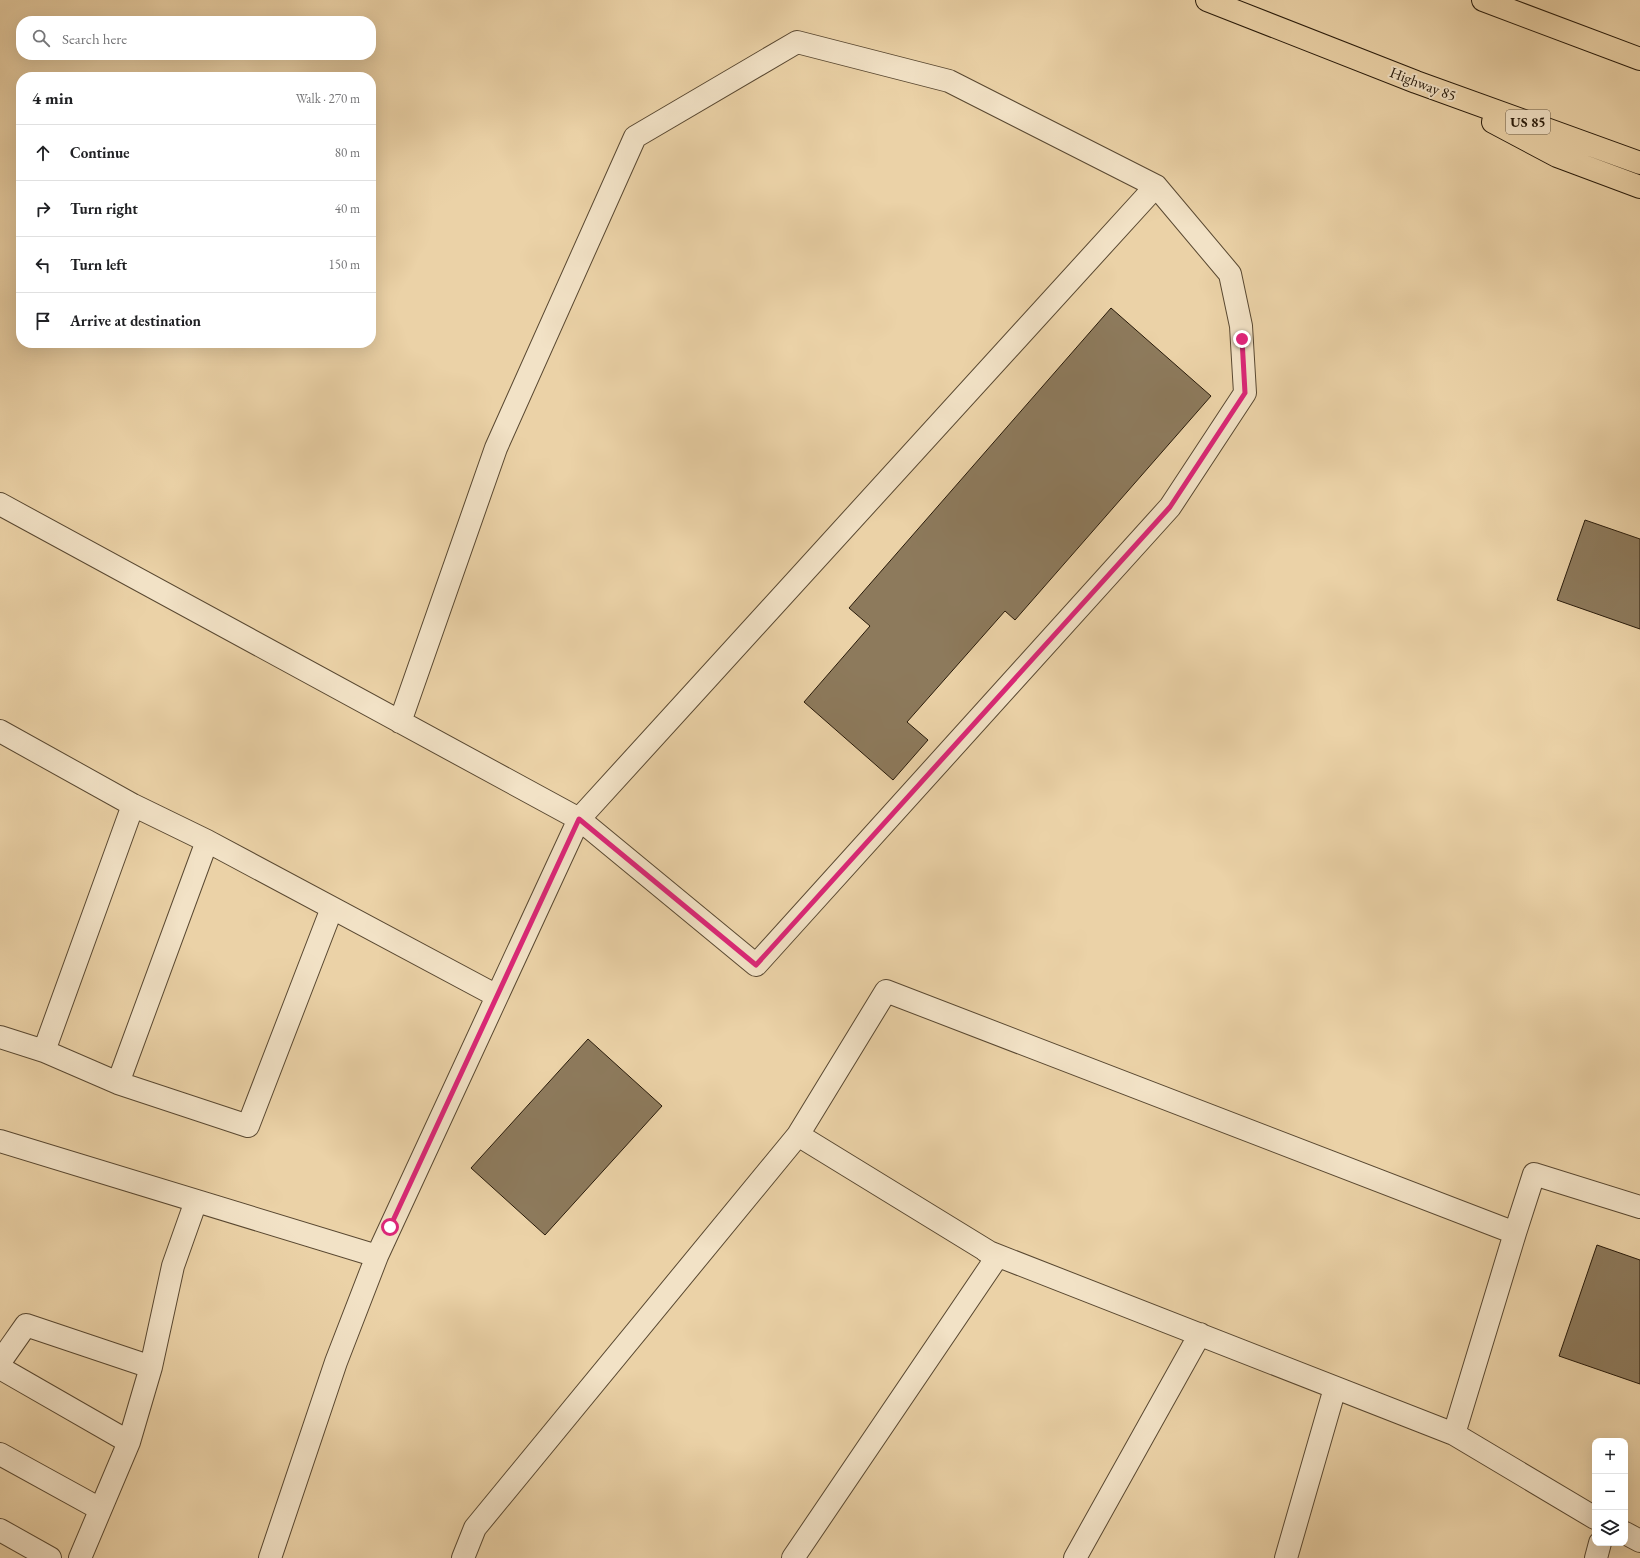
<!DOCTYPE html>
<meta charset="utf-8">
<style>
body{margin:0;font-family:"EB Garamond",serif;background:#f2f2f2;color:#202124}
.controls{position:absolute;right:12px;bottom:12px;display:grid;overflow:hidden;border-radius:8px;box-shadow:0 4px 16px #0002}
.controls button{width:36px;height:36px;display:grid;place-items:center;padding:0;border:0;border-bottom:1px solid #e0e0e0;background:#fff;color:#202124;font:20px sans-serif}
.stop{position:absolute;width:12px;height:12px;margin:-9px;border:3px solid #db2777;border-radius:50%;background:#fff}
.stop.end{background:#db2777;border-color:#fff;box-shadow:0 1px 4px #0008}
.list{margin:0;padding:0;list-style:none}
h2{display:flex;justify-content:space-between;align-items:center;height:52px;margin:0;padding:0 16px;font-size:17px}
h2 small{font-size:13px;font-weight:400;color:#757577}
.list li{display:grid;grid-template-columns:26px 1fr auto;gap:12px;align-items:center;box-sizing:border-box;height:56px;padding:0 16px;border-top:1px solid #e0e0e0}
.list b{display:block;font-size:15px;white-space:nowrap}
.list em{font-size:13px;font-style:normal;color:#757577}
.icon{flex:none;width:22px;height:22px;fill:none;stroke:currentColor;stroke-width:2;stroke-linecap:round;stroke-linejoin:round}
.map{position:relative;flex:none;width:1640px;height:1558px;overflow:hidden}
.search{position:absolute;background:#fff;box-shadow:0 4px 16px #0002;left:16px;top:16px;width:360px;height:44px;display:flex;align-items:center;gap:10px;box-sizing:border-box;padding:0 14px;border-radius:16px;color:#757577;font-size:15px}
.panel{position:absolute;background:#fff;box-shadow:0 4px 16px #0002;left:16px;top:72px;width:360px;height:276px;border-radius:16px}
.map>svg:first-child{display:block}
</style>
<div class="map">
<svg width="1640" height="1558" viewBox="0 0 1640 1558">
<rect width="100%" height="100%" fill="#ebd2a7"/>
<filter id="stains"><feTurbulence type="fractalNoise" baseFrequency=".005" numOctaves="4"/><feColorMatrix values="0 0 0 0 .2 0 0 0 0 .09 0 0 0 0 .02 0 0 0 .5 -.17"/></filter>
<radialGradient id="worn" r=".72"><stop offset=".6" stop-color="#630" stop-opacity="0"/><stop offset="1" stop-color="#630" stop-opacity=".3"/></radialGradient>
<path fill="#8d7a5c" stroke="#281a0a" d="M1111,308l100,88 -196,224 -10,-9 -98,111 21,18 -35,40 -89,-78 66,-76 -21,-18z
M1585,520l55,19v90l-83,-29z
M588,1039l74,67 -117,129 -74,-67z
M1597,1245l43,15v124l-81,-28z"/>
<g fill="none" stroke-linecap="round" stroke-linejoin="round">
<defs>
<path id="minor" d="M0,504l579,315 177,146 414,-458 75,-114 -4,-67 -11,-52 -74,-88 -577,633 -202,437 -41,106 -66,196
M400,722l96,-274 139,-311 162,-95 152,39 207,105
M0,731l133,74 74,36 290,155
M0,1037l44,14 74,32 130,43 84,-218
M44,1051l89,-246
M118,1083l89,-242
M0,1141l377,115
M986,1251l468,183
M0,1362l26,-37 125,42
M0,1368l129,74
M0,1454l100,55
M1595,1518l-141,-84 61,-201 19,-59 106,33
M0,1530l50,28
M1625,1533l15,8
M80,1558l49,-116 22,-75 22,-101 23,-65
M463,1558l12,-30 323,-393 88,-144 629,242
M793,1558l204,-301 -199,-122
M1075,1558l125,-224
M1286,1558l49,-170
M1596,1558l4,-15"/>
<path id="highway" d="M1207,0l209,82 224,81
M1483,0l157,59
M1493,122l64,34 83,31"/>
</defs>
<use href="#minor" stroke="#594831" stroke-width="24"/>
<use href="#highway" stroke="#281a0a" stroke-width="24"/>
<use href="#minor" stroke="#f2e2c6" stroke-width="22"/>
<use href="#highway" stroke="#ebd2a7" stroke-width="22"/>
</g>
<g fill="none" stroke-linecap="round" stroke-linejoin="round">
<path stroke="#db2777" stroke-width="5" d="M390,1227l189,-408 177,146 414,-458 75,-114 -3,-54"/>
</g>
<g text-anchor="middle" stroke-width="4" stroke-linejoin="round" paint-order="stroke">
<rect fill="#f2e2c6" stroke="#655642" stroke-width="1" x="1506" y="110" width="44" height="24" rx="3"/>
<g font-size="14" font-weight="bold" fill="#281a0a">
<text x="1528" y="127">US 85</text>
</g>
<g font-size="15" fill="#281a0a" stroke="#f2e2c6">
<text transform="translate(1423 84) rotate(21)" y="5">Highway 85</text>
</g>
</g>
<rect width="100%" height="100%" filter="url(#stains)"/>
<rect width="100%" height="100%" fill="url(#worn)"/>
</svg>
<div class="controls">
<button>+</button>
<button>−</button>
<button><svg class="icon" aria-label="layers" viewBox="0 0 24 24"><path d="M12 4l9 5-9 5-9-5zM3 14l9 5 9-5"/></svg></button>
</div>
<div class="stop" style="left:390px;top:1227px"></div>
<div class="stop end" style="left:1242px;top:339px"></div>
<div class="search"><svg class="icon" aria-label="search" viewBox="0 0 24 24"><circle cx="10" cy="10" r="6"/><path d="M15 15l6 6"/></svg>Search here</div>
<section class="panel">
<h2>4 min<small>Walk · 270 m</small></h2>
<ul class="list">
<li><svg class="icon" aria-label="ahead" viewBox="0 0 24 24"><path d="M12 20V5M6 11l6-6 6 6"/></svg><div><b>Continue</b></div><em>80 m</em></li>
<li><svg class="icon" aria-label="right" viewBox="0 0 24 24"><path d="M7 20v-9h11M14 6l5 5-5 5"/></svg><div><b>Turn right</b></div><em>40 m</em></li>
<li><svg class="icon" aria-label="left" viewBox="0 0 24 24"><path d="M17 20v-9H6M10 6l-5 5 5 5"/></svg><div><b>Turn left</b></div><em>150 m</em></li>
<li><svg class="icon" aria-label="arrive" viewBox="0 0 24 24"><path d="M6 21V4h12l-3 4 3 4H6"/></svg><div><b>Arrive at destination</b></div></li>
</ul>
</section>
</div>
